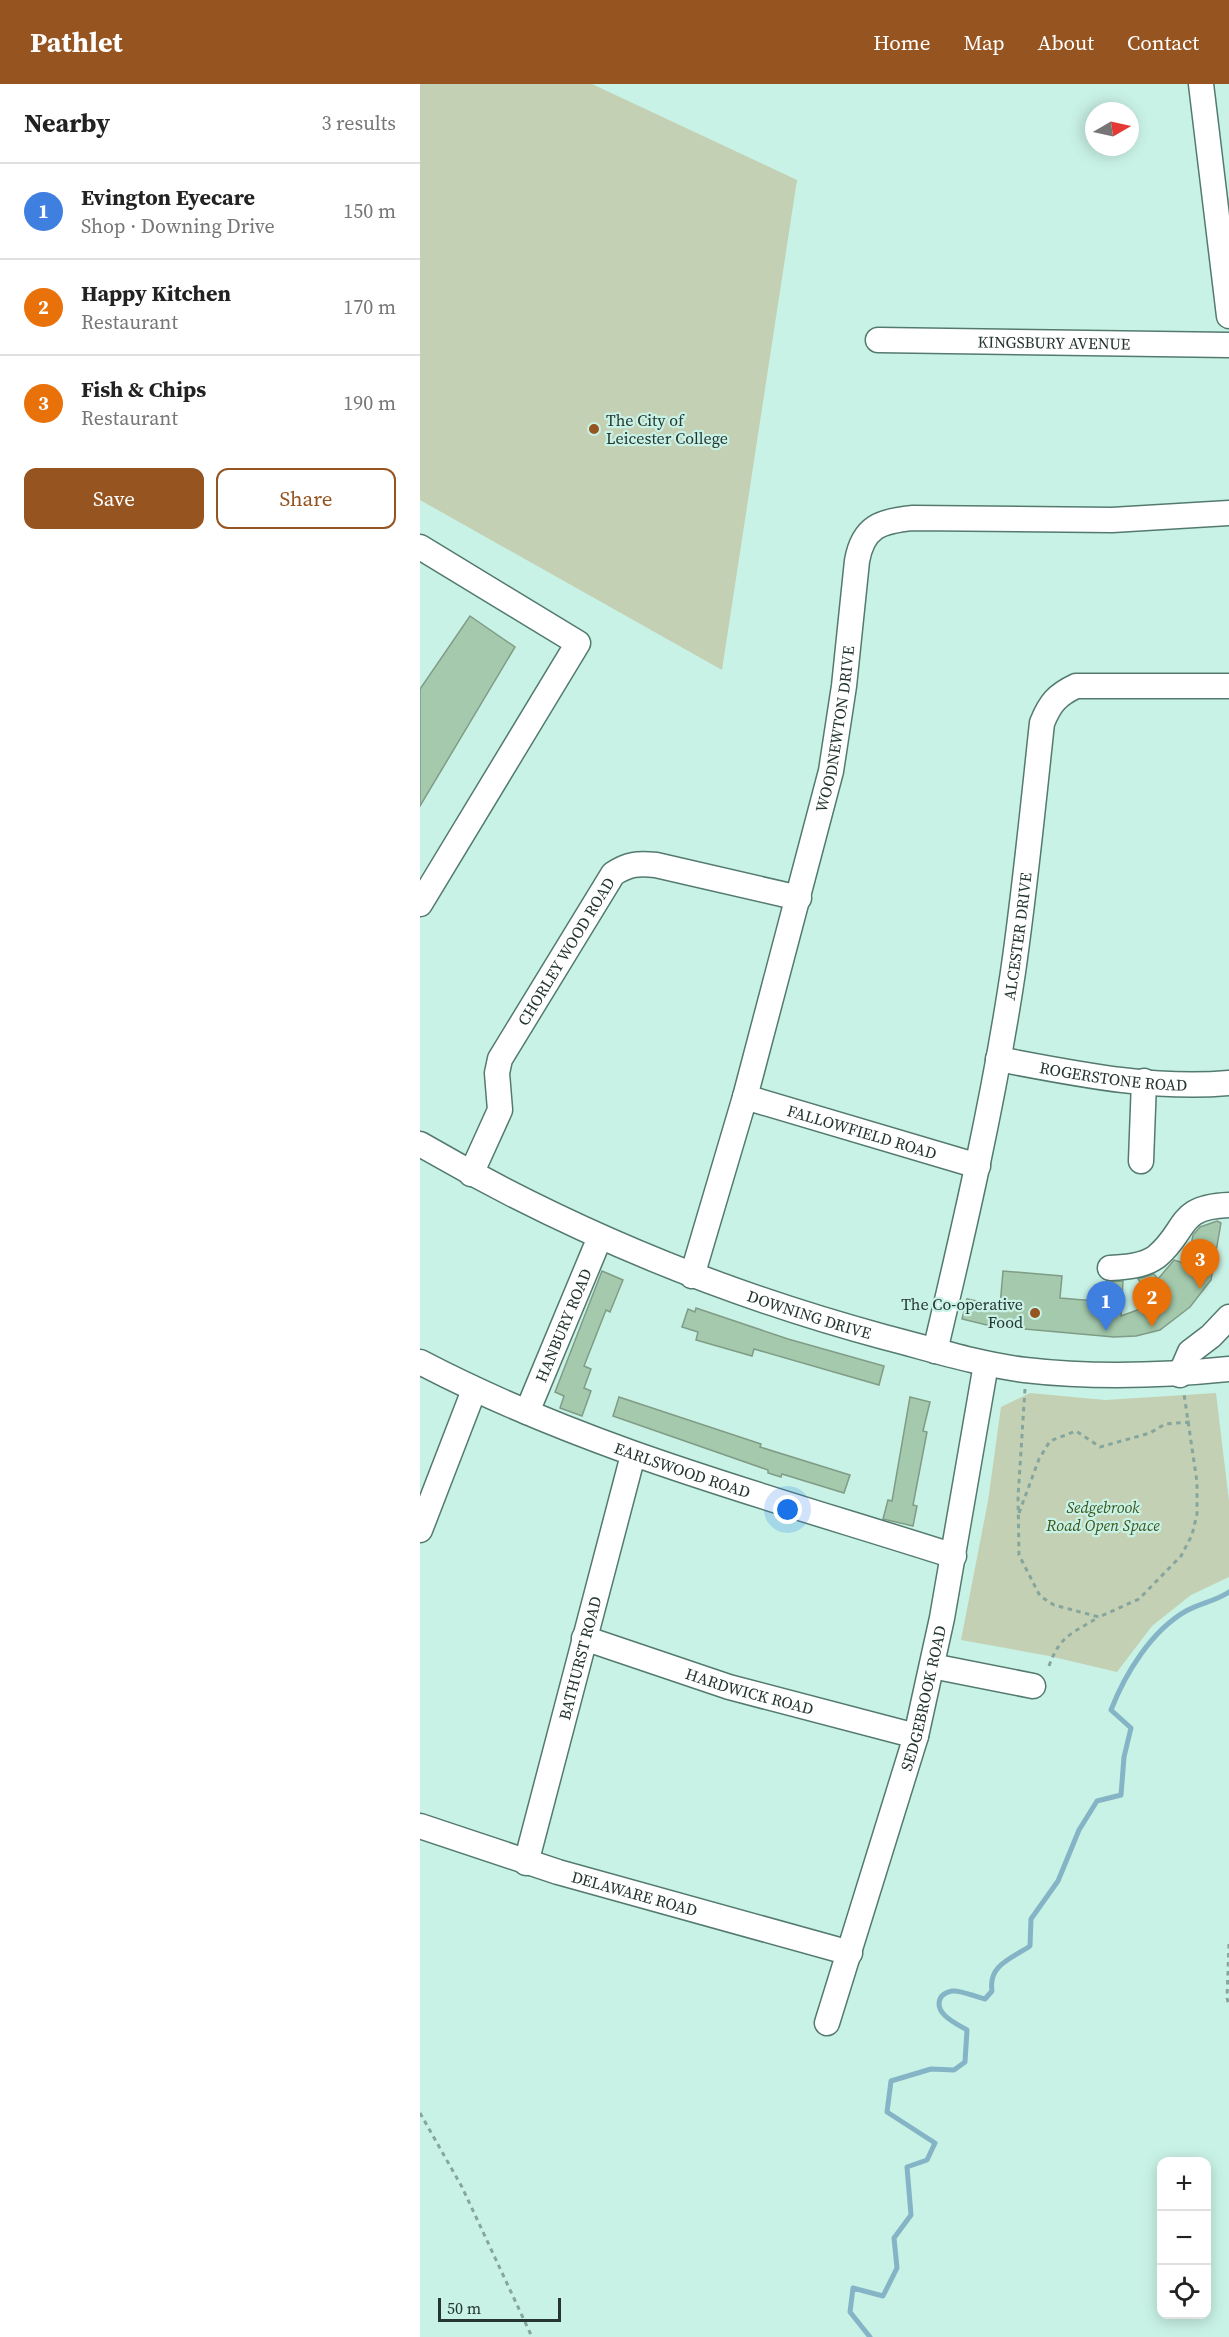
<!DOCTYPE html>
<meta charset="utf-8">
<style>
body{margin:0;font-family:"Source Serif 4",serif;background:#f6f6f6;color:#222}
.controls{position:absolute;right:18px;bottom:18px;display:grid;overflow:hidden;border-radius:12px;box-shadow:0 3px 15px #0003}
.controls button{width:54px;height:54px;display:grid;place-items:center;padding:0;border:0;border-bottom:2px solid #e0e0e0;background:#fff;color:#222;font:30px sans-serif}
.compass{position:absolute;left:665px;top:18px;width:54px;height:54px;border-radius:50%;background:#fff;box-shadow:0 3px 15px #0003;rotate:81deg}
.scale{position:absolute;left:18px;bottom:15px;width:123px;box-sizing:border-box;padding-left:6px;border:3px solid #253530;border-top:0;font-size:16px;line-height:21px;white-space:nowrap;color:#253530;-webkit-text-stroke:4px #c9f2e6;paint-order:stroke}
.you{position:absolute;left:368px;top:1426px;width:21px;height:21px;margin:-15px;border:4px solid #fff;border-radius:50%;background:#1a73e8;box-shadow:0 0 0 9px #1a73e833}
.badge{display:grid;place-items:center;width:39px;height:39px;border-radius:50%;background:#955420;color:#fff;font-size:20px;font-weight:700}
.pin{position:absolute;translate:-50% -50px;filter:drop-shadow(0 2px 3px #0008)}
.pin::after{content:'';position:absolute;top:32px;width:21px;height:18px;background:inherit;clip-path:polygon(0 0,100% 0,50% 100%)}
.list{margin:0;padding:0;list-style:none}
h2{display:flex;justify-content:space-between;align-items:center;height:78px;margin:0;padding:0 24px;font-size:26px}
h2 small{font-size:20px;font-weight:400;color:#767676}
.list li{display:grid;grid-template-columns:39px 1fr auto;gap:18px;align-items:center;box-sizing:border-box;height:96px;padding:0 24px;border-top:2px solid #e0e0e0}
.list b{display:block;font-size:22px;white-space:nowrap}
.list p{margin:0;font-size:20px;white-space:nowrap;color:#767676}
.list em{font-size:20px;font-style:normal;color:#767676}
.actions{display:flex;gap:12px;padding:18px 24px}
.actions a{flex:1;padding:14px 0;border:2px solid #955420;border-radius:12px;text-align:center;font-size:21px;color:#955420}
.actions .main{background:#955420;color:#fff}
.icon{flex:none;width:33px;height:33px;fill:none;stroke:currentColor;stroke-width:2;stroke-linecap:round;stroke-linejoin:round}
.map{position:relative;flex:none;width:809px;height:2253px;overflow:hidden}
header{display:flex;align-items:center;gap:36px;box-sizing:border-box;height:84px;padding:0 30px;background:#955420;color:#fff}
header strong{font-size:28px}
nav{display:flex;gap:33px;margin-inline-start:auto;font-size:21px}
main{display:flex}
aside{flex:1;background:#fff}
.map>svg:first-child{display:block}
</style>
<header>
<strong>Pathlet</strong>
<nav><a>Home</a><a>Map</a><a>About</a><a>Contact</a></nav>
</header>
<main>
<aside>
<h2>Nearby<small>3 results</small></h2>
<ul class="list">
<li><span class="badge" style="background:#3f7fe0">1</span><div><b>Evington Eyecare</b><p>Shop · Downing Drive</p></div><em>150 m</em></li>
<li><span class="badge" style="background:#e8710a">2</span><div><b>Happy Kitchen</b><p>Restaurant</p></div><em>170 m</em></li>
<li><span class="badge" style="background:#e8710a">3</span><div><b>Fish &amp; Chips</b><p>Restaurant</p></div><em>190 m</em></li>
</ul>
<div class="actions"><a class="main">Save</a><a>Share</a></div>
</aside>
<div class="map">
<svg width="809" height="2253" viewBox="0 0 809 2253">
<rect width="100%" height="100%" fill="#c9f2e6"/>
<path fill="#c3d0b4" d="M0,0h172l205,96 -75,490 -302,-170z
M610,1309l75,7 111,-7 13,108v76l-38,18 -39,31 -35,46 -68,-16 -88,-16 27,-139 13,-94z"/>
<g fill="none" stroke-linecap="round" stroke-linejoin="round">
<path stroke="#84b4c6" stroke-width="5" d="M450,2253l-20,-25 3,-24 30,8 14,-28 -3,-30 17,-23 -4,-48 20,-7 8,-17 -48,-31 4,-31 40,-12 23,1 11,-8 2,-32c-10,-6 -33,-16 -27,-31 2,-5 7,-7 12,-8 10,-1 23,6 33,8l7,-8c-4,-26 19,-32 38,-45l1,-27 27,-38 21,-51 18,-29 24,-6 3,-38 7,-29 -20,-18c14,-36 40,-79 75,-99 14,-8 30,-10 43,-19"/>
</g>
<path fill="#a4c9ac" stroke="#809c86" stroke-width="1.5" d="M50,532l45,31 -95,159v-117z
M797,1137l4,2 -10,57 -21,27 -30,23 -24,6 -22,1 -123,-11 -29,-7 5,-20 33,7 3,-35 59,5 -2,22 48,4 2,-20 13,-1 -2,35 33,-12 -16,-25 16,-5 4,5 16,-19 13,4 6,-29 7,-8z
M182,1187l21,9 -13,32 -4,-2 -22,56 7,3 -7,19 7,3 -9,25 -22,-8 4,-12 -9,-4z
M276,1224l92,31 96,27 -5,19 -125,-36 -2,7 -56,-16 2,-8 -16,-5 6,-18 7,3z
M199,1313l142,47 -1,3 90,28 -6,18 -62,-19 -1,3 -13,-4v-3l-155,-54z
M490,1313l20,5 -7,29 4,1 -14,73 4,1 -4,20 -30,-7 5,-19 4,1z"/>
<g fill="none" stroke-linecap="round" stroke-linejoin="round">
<defs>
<g id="minor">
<path d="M781,0l28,232"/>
<path id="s1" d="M458,256l351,5"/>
<path d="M0,463l158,96 -158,261"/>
<path id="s2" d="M578,975c75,14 154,31 231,24"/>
<path id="s3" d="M325,1013l233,69"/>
<path id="s4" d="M0,1060c146,85 301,149 464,193 47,12 93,27 141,33 69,8 136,6 204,-1"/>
<path d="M721,1077l3,-80"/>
<path id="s5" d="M51,1090l29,-64 -3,-37 3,-14 113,-185c15,-10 25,-11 43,-9l143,33"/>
<path d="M690,1184c16,-1 33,-2 46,-11 33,-27 19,-50 73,-52"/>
<path id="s6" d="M272,1192l53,-179 86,-326 13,-85 13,-125c6,-34 23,-40 56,-43l199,2 117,-7"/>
<path id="s7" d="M515,1267c30,-126 59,-252 78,-379 12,-83 20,-166 29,-249 8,-20 15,-28 34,-37h153"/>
<path id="s8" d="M0,1278c168,88 353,136 534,194"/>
<path d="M760,1291l10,-23 21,-16 18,-19"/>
<path id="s9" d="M107,1328l73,-175"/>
<path d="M0,1446l54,-140"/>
<path id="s10" d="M164,1554l145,49 187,49"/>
<path d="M512,1582l101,20"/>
<path id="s11" d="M0,1742l138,46 292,81"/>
<path id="s12" d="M106,1779l107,-408"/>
<path id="s13" d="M407,1939l89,-287 26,-118 44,-254"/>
</g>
</defs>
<use href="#minor" stroke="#547a6f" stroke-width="27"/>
<path stroke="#86a59c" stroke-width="3" stroke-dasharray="4.5 4.5" stroke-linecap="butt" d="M605,1305l-7,108 1,58 21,41 14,9 45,12 40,-18 42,-43 11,-21 5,-21v-32l-13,-88
M599,1429l20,-54 11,-18 26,-10 24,16 50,-14 15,-9 25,-2
M629,1582c11,-31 24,-33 50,-49
M809,1860l-2,54 2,8
M0,2029l42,74 70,150"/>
<use href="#minor" stroke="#fff" stroke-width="24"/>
</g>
<g fill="#955420" stroke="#c9f2e6" stroke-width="2">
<circle cx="174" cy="345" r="6"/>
<circle cx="615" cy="1229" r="6"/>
</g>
<g text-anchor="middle" stroke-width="4.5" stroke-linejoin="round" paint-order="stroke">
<g font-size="16" fill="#253530" stroke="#c9f2e6">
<text dy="6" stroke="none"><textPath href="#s1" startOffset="176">KINGSBURY AVENUE</textPath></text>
<text dy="6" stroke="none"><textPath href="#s6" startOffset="566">WOODNEWTON DRIVE</textPath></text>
<text dy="6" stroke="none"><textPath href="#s7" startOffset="423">ALCESTER DRIVE</textPath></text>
<text dy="6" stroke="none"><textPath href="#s5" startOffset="248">CHORLEY WOOD ROAD</textPath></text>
<text dy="6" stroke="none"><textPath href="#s2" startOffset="117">ROGERSTONE ROAD</textPath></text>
<text dy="6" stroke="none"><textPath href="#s3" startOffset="122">FALLOWFIELD ROAD</textPath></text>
<text dy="6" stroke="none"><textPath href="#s4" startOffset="426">DOWNING DRIVE</textPath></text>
<text dy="6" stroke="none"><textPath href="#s9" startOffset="94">HANBURY ROAD</textPath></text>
<text dy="6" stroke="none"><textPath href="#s8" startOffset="284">EARLSWOOD ROAD</textPath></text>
<text dy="6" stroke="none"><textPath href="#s12" startOffset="212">BATHURST ROAD</textPath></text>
<text dy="6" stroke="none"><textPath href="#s10" startOffset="174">HARDWICK ROAD</textPath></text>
<text dy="6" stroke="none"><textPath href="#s13" startOffset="339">SEDGEBROOK ROAD</textPath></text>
<text dy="6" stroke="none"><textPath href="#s11" startOffset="225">DELAWARE ROAD</textPath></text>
</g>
<g font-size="16" fill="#253530" stroke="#c9f2e6" text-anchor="start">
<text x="186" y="342">The City of<tspan x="186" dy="18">Leicester College</tspan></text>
<text x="603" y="1226" text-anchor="end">The Co-operative<tspan x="603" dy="18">Food</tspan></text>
</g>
<g font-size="16" font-style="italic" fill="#3d531a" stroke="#c9f2e6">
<text x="683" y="1429">Sedgebrook<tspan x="683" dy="18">Road Open Space</tspan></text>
</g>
</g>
</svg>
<div class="controls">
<button>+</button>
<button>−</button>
<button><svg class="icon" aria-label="locate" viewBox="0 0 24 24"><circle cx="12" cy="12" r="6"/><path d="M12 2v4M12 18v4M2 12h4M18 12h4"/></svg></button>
</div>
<svg class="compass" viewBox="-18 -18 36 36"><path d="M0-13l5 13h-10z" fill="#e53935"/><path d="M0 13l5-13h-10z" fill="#767676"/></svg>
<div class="scale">50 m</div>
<div class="you"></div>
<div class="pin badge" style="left:686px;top:1247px;background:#3f7fe0">1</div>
<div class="pin badge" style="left:732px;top:1243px;background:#e8710a">2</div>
<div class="pin badge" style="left:780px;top:1205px;background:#e8710a">3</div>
</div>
</main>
